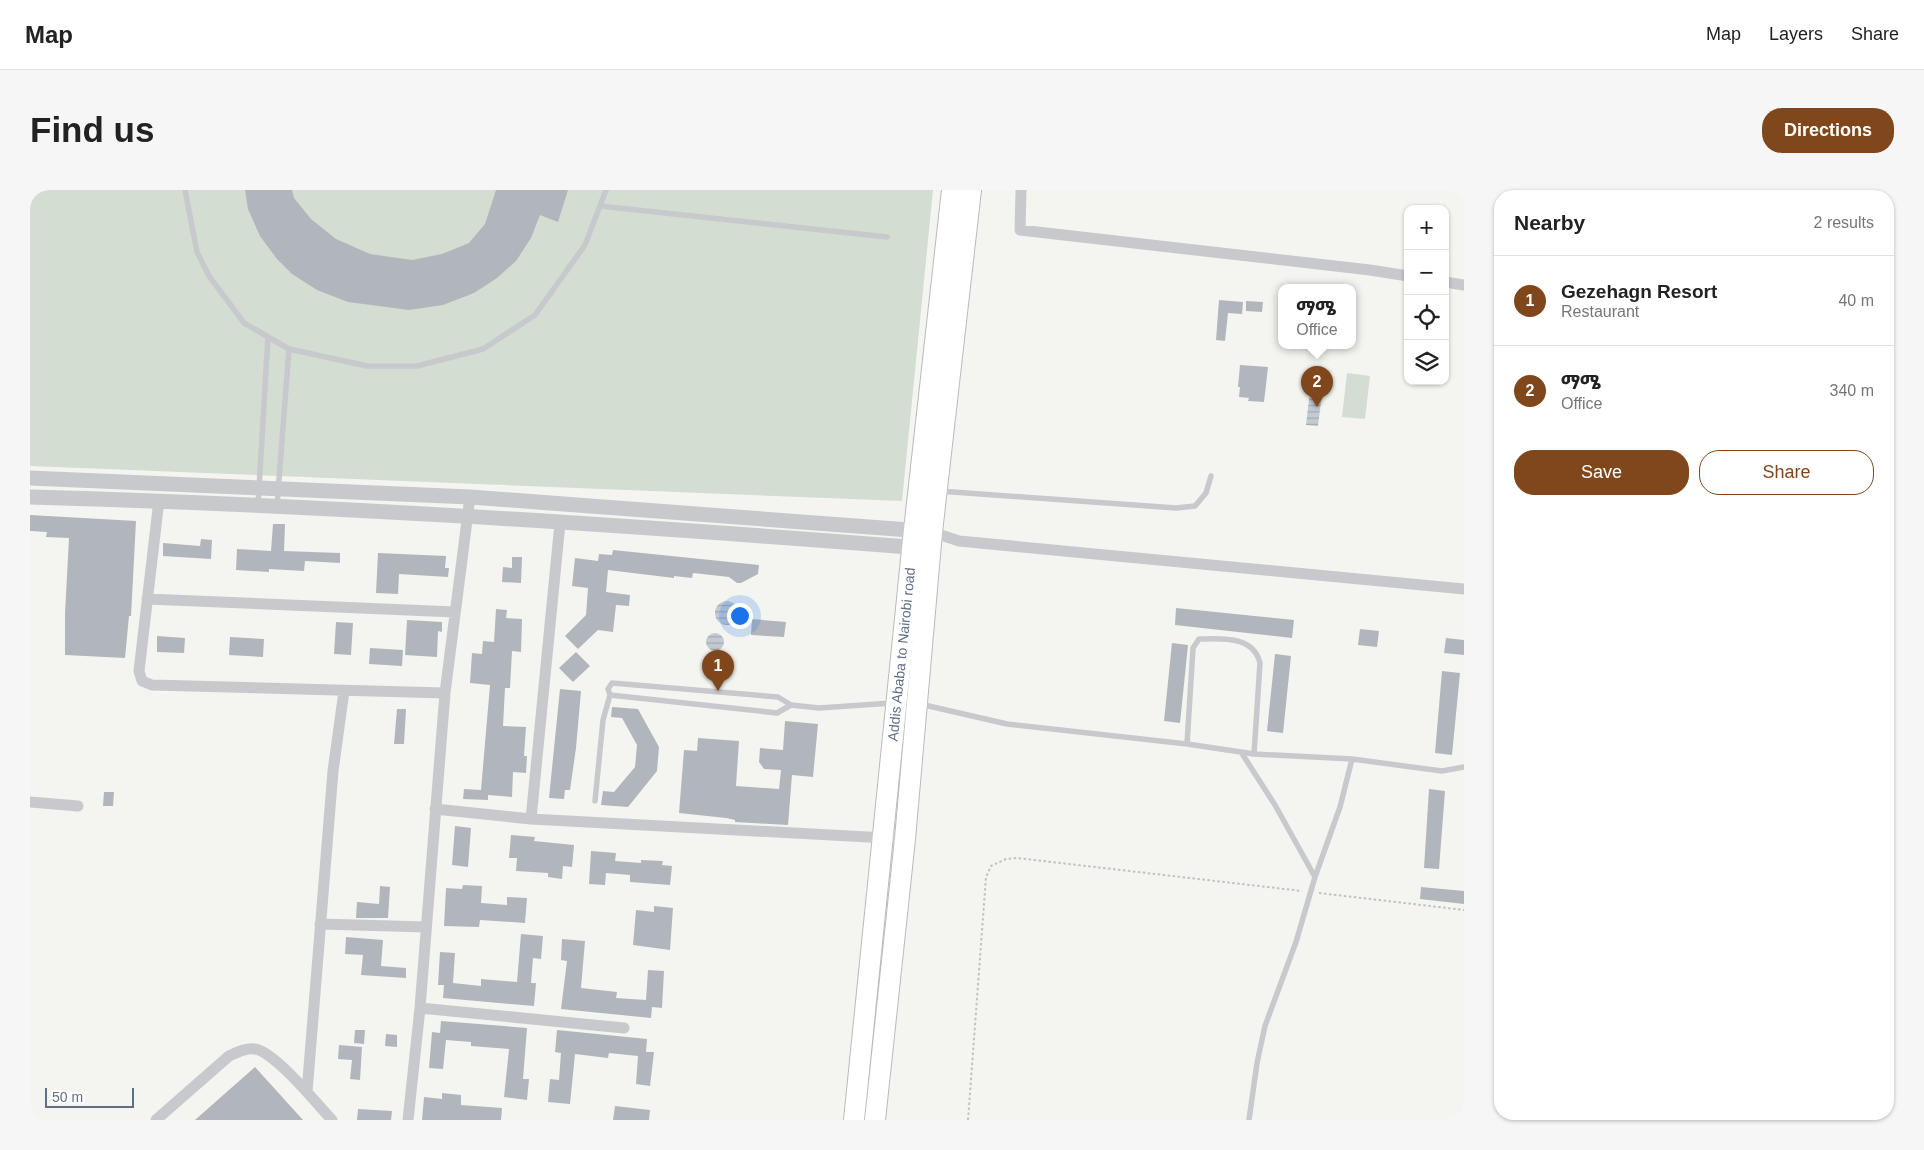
<!DOCTYPE html>
<meta charset="utf-8">
<style>
body{margin:0;font-family:Helvetica,"Noto Sans Ethiopic",sans-serif;background:#f6f6f6;color:#222}
.controls{position:absolute;right:15px;top:15px;display:grid;overflow:hidden;border-radius:10px;box-shadow:0 1px 4px #0004}
.controls button{width:45px;height:45px;display:grid;place-items:center;padding:0;border:0;border-bottom:1px solid #e0e0e0;background:#fff;color:#222;font:25px sans-serif}
.scale{position:absolute;left:15px;bottom:12px;width:89px;box-sizing:border-box;padding-left:5px;border:2px solid #616e84;border-top:0;font-size:14px;line-height:18px;white-space:nowrap;color:#616e84;-webkit-text-stroke:4px #fff;paint-order:stroke}
.you{position:absolute;left:709px;top:425px;width:18px;height:18px;margin:-12px;border:4px solid #fff;border-radius:50%;background:#1a73e8;box-shadow:0 0 0 8px #1a73e833}
.badge{display:grid;place-items:center;width:32px;height:32px;border-radius:50%;background:#80461c;color:#fff;font-size:16px;font-weight:700}
.pin{position:absolute;translate:-50% -41px;filter:drop-shadow(0 1px 2px #0008)}
.pin::after{content:'';position:absolute;top:26px;width:18px;height:15px;background:inherit;clip-path:polygon(0 0,100% 0,50% 100%)}
.popup{position:absolute;left:1248px;top:94px;width:78px;height:65px;box-sizing:border-box;display:grid;place-content:center;border-radius:10px;background:#fff;filter:drop-shadow(0 1px 4px #0005);font-size:16px;white-space:nowrap;color:#767676}
.popup b{font-size:19px;color:#222}
.popup::after{content:'';position:absolute;left:50%;top:100%;margin-left:-10px;border:10px solid transparent;border-top-color:#fff}
.list{margin:0;padding:0;list-style:none}
h2{display:flex;justify-content:space-between;align-items:center;height:65px;margin:0;padding:0 20px;font-size:21px}
h2 small{font-size:16px;font-weight:400;color:#767676}
.list li{display:grid;grid-template-columns:32px 1fr auto;gap:15px;align-items:center;box-sizing:border-box;height:90px;padding:0 20px;border-top:1px solid #e0e0e0}
.list b{display:block;font-size:19px;white-space:nowrap}
.list p{margin:0;font-size:16px;white-space:nowrap;color:#767676}
.list em{font-size:16px;font-style:normal;color:#767676}
.actions{display:flex;gap:10px;padding:15px 20px}
.actions a{flex:1;padding:11px 0;border:1px solid #80461c;border-radius:20px;text-align:center;font-size:18px;color:#80461c}
.actions .main{background:#80461c;color:#fff}
.icon{flex:none;width:28px;height:28px;fill:none;stroke:currentColor;stroke-width:2;stroke-linecap:round;stroke-linejoin:round}
.map{position:relative;flex:none;width:1434px;height:930px;overflow:hidden;border-radius:20px}
header{display:flex;align-items:center;gap:30px;box-sizing:border-box;height:70px;padding:0 25px;background:#fff;border-bottom:1px solid #e0e0e0}
header strong{font-size:24px}
nav{display:flex;gap:28px;margin-inline-start:auto;font-size:18px}
.intro{display:flex;align-items:center;justify-content:space-between;box-sizing:border-box;height:120px;padding:0 30px}
h1{margin:0;font-size:35px}
.button{padding:12px 22px;border-radius:20px;background:#80461c;color:#fff;font-size:18px;font-weight:700}
main{display:flex;gap:30px;padding:0 30px}
aside{flex:1;background:#fff;border-radius:20px;box-shadow:0 1px 4px #0004}
.map>svg:first-child{display:block}
</style>
<header>
<strong>Map</strong>
<nav><a>Map</a><a>Layers</a><a>Share</a></nav>
</header>
<div class="intro"><h1>Find us</h1><a class="button">Directions</a></div>
<main>
<div class="map">
<svg width="1434" height="930" viewBox="0 0 1434 930">
<defs>
<pattern id="water-rules" width="6" height="5" patternUnits="userSpaceOnUse" patternTransform="scale(1.25)"><rect width="6" height="5" fill="#c3cbd2"/><path d="M0 2.5h6" fill="none" stroke="#a2a9b0"/></pattern>
</defs>
<rect width="100%" height="100%" fill="#f4f5f0"/>
<path fill="#d3ddd1" d="M0,0h903l-31,311 -872,-35z
M1317,183l23,3 -5,43 -23,-2z"/>
<path fill="url(#water-rules)" d="M1280,201l12,2 -4,33 -12,-1z
M685 423a12 12 0 1 1 24 0a12 12 0 1 1-24 0Z
M676 452a9 9 0 1 1 18 0a9 9 0 1 1-18 0Z"/>
<path fill="#b1b6bd" d="M215,0h47l2,8 17,21 25,20 34,15 42,6 30,-6 27,-11 16,-19 11,-34h72l-10,32 -18,-7 -9,23 -15,23 -19,17 -23,15 -31,12 -34,5 -61,-8 -31,-12 -25,-16 -15,-15 -17,-23 -12,-27z
M1189,110l24,2 -1,12 -14,-1 -3,28 -9,-1z
M1216,111l17,1 -1,10 -16,-1z
M1210,175l28,2 -4,35 -16,-1 1,-3 -10,-1 1,-10h-2z
M0,325l106,6 -5,95h-2l-4,42 -60,-3v-42l4,-75 -23,-1 1,-5 -17,-1z
M243,334h12l-1,27 56,2v10l-35,-2 -1,10 -35,-2v3l-33,-2 1,-21 34,2z
M171,349l11,1 -1,19 -48,-3v-13l37,3z
M583,360l146,15 -1,9 -17,9h-4l-8,-6 -36,-4 -1,5 -18,-2v2l-66,-8 -2,22 24,3 -1,11 -13,-1 -3,27 -15,-2 -20,19 -13,-13 21,-21 2,-27 -16,-2 3,-28 23,3 1,-7 13,1z
M348,363l68,3 -1,12h4l-1,9 -49,-3 -1,20 -22,-1z
M482,367h10l-1,26 -19,-1 1,-15 9,1z
M1146,418l118,12 -2,18 -117,-13z
M466,419l11,1 -1,8 16,1 -1,33 -9,-1 -2,37h-5l-2,38 23,1 -2,29h3l-1,17 -13,-1 -1,25 -24,-2v5l-25,-1 1,-10 17,1 9,-105 -20,-2 2,-30 10,1 1,-13 11,1z
M722,429l34,3 -2,15 -33,-2z
M377,430l35,2v10l-4,-1 -1,26 -32,-2z
M306,432l17,1 -2,32 -17,-1z
M1330,439l19,2 -2,16 -19,-2z
M127,446l28,2 -1,15 -27,-1z
M200,447l34,2 -1,18 -34,-2z
M1416,448l18,2v15l-20,-2z
M1142,453l16,2 -8,78 -16,-2z
M340,458l33,2 -1,16 -33,-2z
M546,462l14,14 -17,16 -14,-14z
M1245,464l16,2 -8,77 -16,-2z
M1412,481l18,2 -8,82 -17,-2z
M530,499l21,2 -5,57 -6,42h-5l-1,9 -15,-1z
M582,517l26,2 21,38 -2,24 -29,36 -27,-2 2,-14 11,1 21,-25 2,-22 -15,-27 -11,-1z
M367,519h9l-2,35h-10z
M755,531l33,3 -5,53 -21,-2 -4,50 -53,-3v-2l-9,-2 -47,-5 5,-63 13,1 1,-13 41,3 -3,45 43,3 2,-19 -17,-1 -5,-7 1,-14 23,2z
M1399,599l16,2 -6,78 -15,-1z
M74,602h10l-1,14h-10z
M425,636l16,2 -3,39 -16,-2z
M481,645l24,2 -1,4 40,4 -2,22 -9,-1 -1,13 -14,-2v-4l-32,-2 1,-13h-8z
M561,661l25,2 -1,8 26,2v-3l22,1 -1,4 10,1 -2,19 -40,-3v-7l-24,-2 -1,12 -16,-1z
M433,695l19,1 -1,17 26,2v-8l20,1 -2,25 -45,-3 -1,7 -35,-1 2,-38 16,1z
M350,696l10,1 -2,31h-32l1,-16 22,2z
M1391,697l43,4v13l-44,-5z
M624,716l19,2 -3,42 -37,-5 3,-35 18,2z
M491,744l22,2 -2,23 -8,-1 -2,25h5l-2,23 -91,-8 1,-13h-6l2,-33 15,1 -2,30 28,3v-7l36,3z
M316,747l37,3 -2,26 25,2v10l-45,-3 2,-20 -18,-1z
M532,749l23,2 -4,47 36,4 -1,6 30,2 2,-30 16,1 -2,37 -10,-1 -1,11 -90,-9 6,-48 -6,-1z
M411,831l86,7 -4,51h6l-2,21 -23,-3 5,-48 -38,-3v-4l-25,-2 -3,29 -14,-1 3,-36 8,1z
M325,840h10l-1,14 -10,-1z
M527,840l90,9 -1,13h8l-4,34 -14,-2 2,-28 -29,-3 -1,5 -33,-4 -5,50 -22,-2 2,-23 9,1 2,-27 -6,-1z
M356,844l11,1v12l-12,-1z
M309,855l23,2 -2,33 -10,-1 2,-19 -14,-1z
M225,877l48,53h-108l26,-23z
M412,903l19,2v10l41,3 -1,12h-79l2,-23 18,2z
M585,916l35,4 -1,10h-36z
M328,919l34,2 -1,9h-34z"/>
<g fill="none" stroke-linecap="round" stroke-linejoin="round">
<defs>
<g id="trunk">
<path id="s1" d="M824,930l60,-590 38,-340"/>
<path d="M845,930l30,-281 27,-307 39,-342"/>
</g>
</defs>
<use href="#trunk" stroke="#b8babe" stroke-width="22"/>
<path stroke="#c0c1c3" stroke-width="2" stroke-dasharray="2.5 2.5" stroke-linecap="butt" d="M1289,703l145,17
M938,930l18,-243 5,-11 15,-7 11,-1 285,33"/>
<path stroke="#c7c9cd" stroke-width="5.5" d="M155,0l12,62 12,24 35,47 45,26 78,17h50l66,-17 52,-34 50,-70 21,-55
M570,16l287,31
M909,301l237,17 19,-2 11,-13 5,-17
M228,315l10,-168
M247,316l12,-157
M580,505l167,18 14,-8
M890,514l87,20 180,20
M1211,562l13,2 6,-91c-7,-28 -39,-24 -61,-24l-6,9 -6,96 54,8 34,53 40,72 -19,65 -31,84 -8,37 -8,57
M1224,564l98,5 90,12 22,-4
M565,611l8,-81 7,-25 -2,-6 4,-6 166,14 13,8 28,3 73,-5
M1285,687l25,-70 12,-48"/>
<path stroke="#c7c9cd" stroke-width="11" d="M991,0l-1,40 350,40 38,6
M1415,92l19,3
M129,310l-20,171 3,10 10,4 293,8
M902,342l27,9 505,48
M117,409l308,13
M0,612l48,4
M405,619l96,10 374,20
M501,629l29,-296
M290,734l106,3
M390,818l204,20
M277,902l26,-321 11,-80
M126,930l73,-64c9,-4 16,-8 26,-7 20,3 62,55 77,71
M378,930l12,-112 25,-315 25,-196"/>
<path stroke="#c7c9cd" stroke-width="15" d="M0,288l440,19 453,34
M0,307c298,8 595,28 892,51"/>
<use href="#trunk" stroke="#fff" stroke-width="20"/>
</g>
<g text-anchor="middle" stroke-width="5" stroke-linejoin="round" paint-order="stroke">
<g font-size="14" fill="#616e84" stroke="#fff">
<text dy="5" stroke="none"><textPath href="#s1" startOffset="468">Addis Ababa to Nairobi road</textPath></text>
</g>
</g>
</svg>
<div class="controls">
<button>+</button>
<button>−</button>
<button><svg class="icon" aria-label="locate" viewBox="0 0 24 24"><circle cx="12" cy="12" r="6"/><path d="M12 2v4M12 18v4M2 12h4M18 12h4"/></svg></button>
<button><svg class="icon" aria-label="layers" viewBox="0 0 24 24"><path d="M12 4l9 5-9 5-9-5zM3 14l9 5 9-5"/></svg></button>
</div>
<div class="scale">50 m</div>
<div class="you"></div>
<div class="pin badge" style="left:688px;top:501px">1</div>
<div class="pin badge" style="left:1287px;top:217px">2</div>
<div class="popup"><b>ማሜ</b>Office</div>
</div>
<aside>
<h2>Nearby<small>2 results</small></h2>
<ul class="list">
<li><span class="badge">1</span><div><b>Gezehagn Resort</b><p>Restaurant</p></div><em>40 m</em></li>
<li><span class="badge">2</span><div><b>ማሜ</b><p>Office</p></div><em>340 m</em></li>
</ul>
<div class="actions"><a class="main">Save</a><a>Share</a></div>
</aside>
</main>
